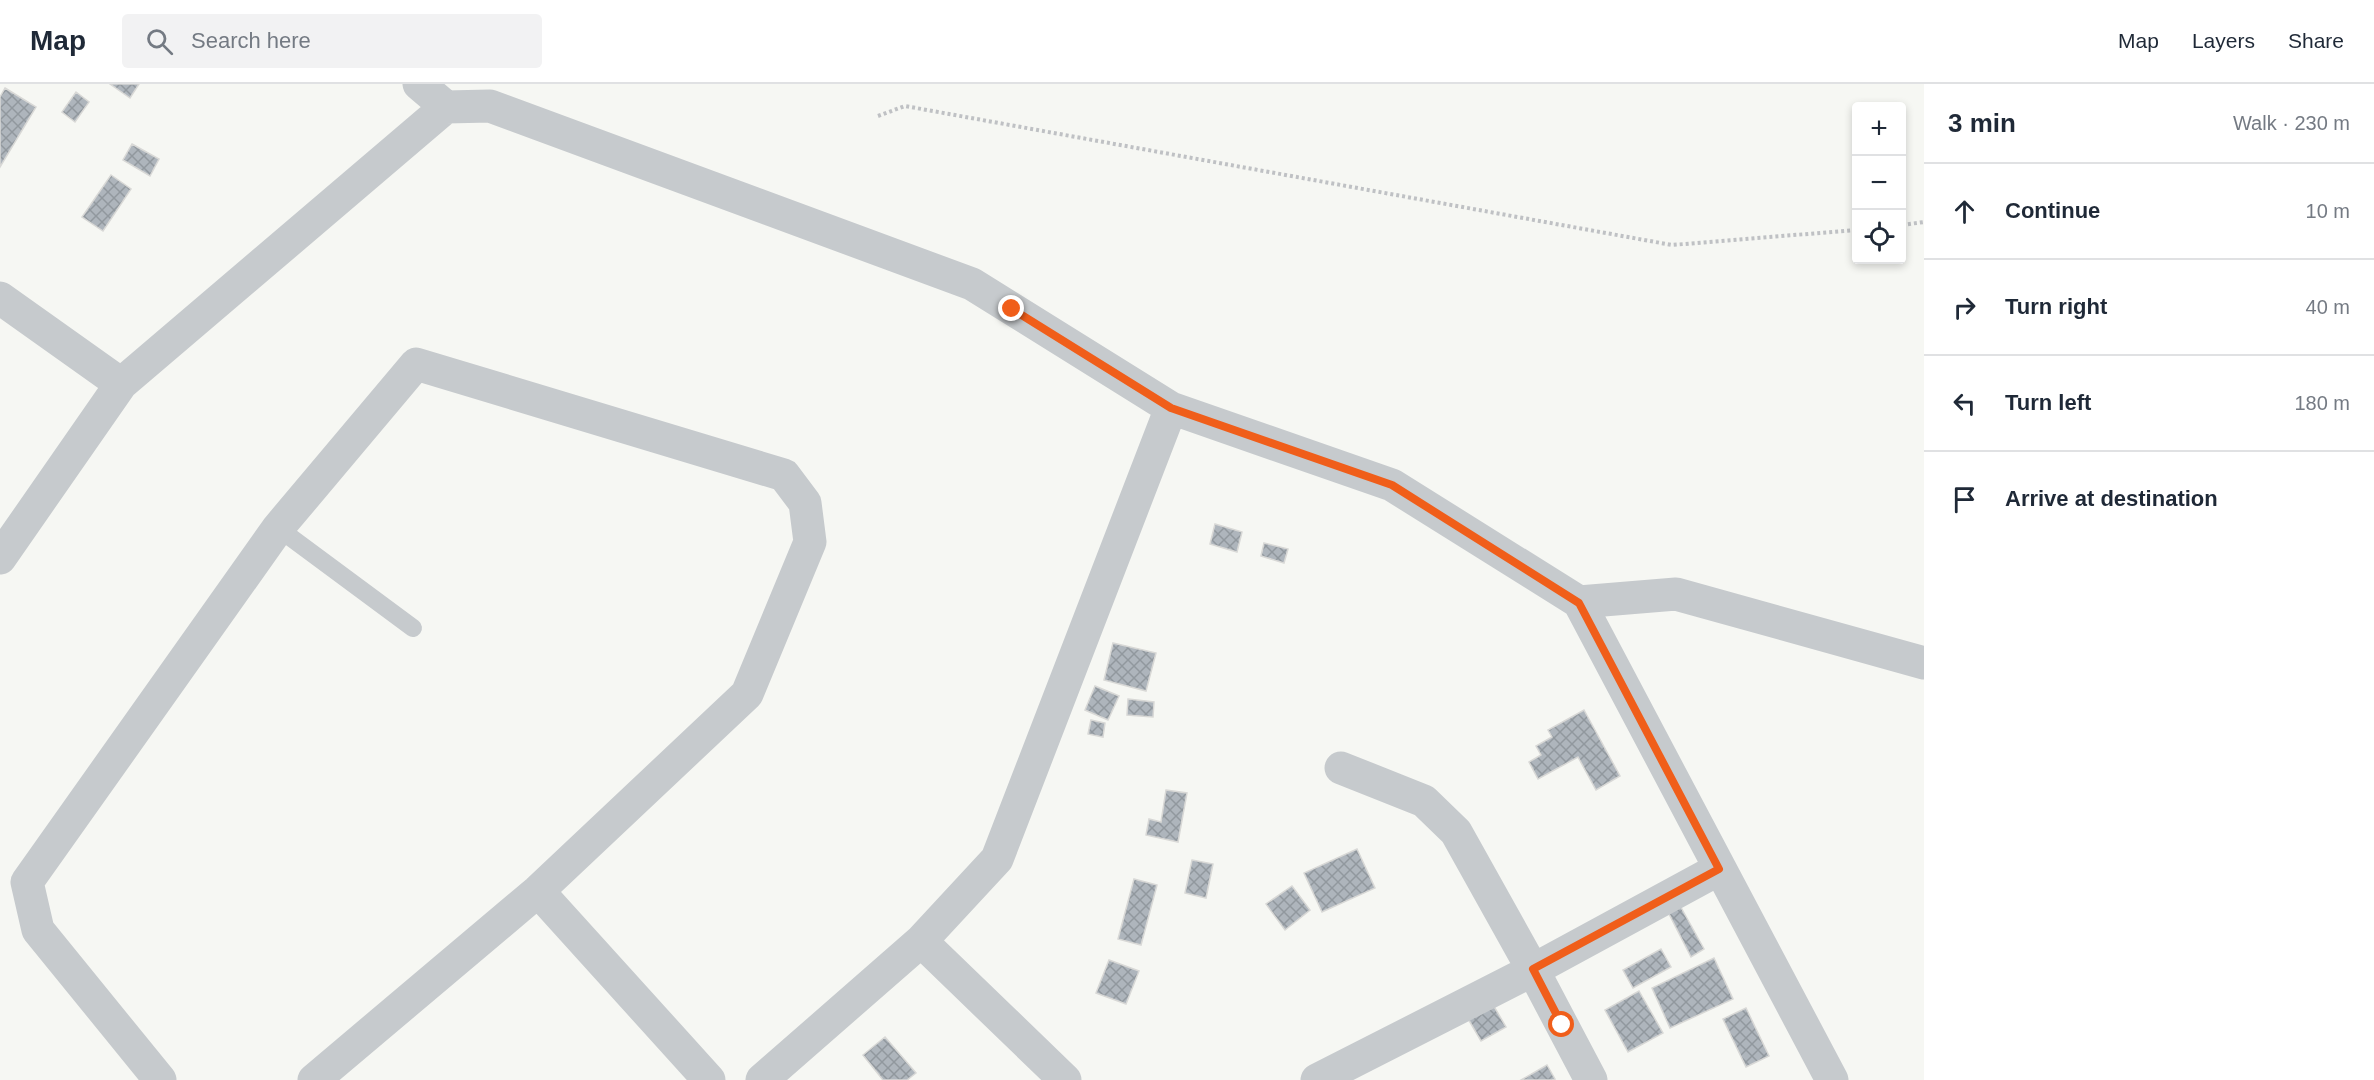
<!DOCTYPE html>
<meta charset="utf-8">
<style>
body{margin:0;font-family:Helvetica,sans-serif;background:#f2f2f3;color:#1f2937}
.controls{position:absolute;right:18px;top:18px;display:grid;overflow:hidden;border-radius:6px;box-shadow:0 3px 9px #0003}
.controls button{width:54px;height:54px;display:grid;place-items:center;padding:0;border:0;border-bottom:2px solid #e0e1e3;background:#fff;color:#1f2937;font:30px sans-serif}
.stop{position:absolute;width:18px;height:18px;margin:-14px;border:4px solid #f05e1a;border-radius:50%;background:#fff}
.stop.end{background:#f05e1a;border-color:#fff;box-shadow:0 2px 6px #0008}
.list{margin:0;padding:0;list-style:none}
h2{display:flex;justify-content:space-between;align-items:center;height:78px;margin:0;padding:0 24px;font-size:26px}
h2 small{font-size:20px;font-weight:400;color:#747a83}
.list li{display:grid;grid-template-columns:39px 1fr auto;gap:18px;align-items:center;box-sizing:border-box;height:96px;padding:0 24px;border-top:2px solid #e0e1e3}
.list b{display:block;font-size:22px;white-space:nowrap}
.list em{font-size:20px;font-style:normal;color:#747a83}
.icon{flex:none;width:33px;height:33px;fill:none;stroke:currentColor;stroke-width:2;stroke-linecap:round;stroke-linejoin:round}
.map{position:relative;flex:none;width:1924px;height:996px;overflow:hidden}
header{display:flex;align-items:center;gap:36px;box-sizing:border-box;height:84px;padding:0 30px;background:#fff;border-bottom:2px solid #e0e1e3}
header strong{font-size:28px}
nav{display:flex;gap:33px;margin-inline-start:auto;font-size:21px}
.search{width:420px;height:54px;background:#f2f2f3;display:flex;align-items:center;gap:15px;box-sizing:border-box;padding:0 21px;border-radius:6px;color:#747a83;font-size:22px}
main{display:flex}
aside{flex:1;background:#fff}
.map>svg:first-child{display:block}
</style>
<header>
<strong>Map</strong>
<div class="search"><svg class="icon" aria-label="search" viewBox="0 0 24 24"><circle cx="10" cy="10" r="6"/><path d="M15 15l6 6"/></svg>Search here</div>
<nav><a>Map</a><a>Layers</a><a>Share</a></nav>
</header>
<main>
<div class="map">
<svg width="1924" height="996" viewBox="0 0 1924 996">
<defs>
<pattern id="building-cross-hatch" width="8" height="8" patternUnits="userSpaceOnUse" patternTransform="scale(1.5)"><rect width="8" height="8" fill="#aeb5bc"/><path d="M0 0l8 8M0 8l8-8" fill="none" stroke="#91989e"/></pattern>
</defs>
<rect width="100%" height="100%" fill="#f6f7f3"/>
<path fill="url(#building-cross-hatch)" stroke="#d8d8d6" stroke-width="1.5" d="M110,0h29l-9,14z
M5,4l31,19 -36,60v-70z
M76,8l13,10 -14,20 -13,-10z
M132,60l27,15 -9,17 -27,-16z
M111,91l20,14 -28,42 -21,-14z
M1215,440l27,8 -5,20 -27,-8z
M1264,459l24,6 -4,14 -23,-7z
M1113,559l43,10 -10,38 -42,-11z
M1095,602l24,10 -11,24 -23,-10z
M1128,615l26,3 -1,15 -26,-2z
M1584,626l36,66 -24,14 -18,-33 -40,22 -9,-17 12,-7 -5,-9 16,-9 -4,-7z
M1091,636l14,3 -2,14 -15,-3z
M1166,706l21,3 -9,49 -32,-7 3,-16 12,3z
M1357,765l18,39 -53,24 -18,-39z
M1192,776l21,4 -7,34 -21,-5z
M1134,795l23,6 -16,60 -23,-6z
M1292,802l18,24 -25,20 -19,-26z
M1678,818l26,47 -13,8 -25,-49z
M1661,865l10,18 -38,21 -10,-18z
M1714,874l19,41 -63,29 -18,-40z
M1109,876l30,11 -13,33 -30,-11z
M1639,907l24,42 -35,19 -23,-42z
M1492,919l14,24 -25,14 -14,-24z
M1746,924l23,48 -23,11 -23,-48z
M885,953l31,36 -9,7h-24l-20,-25z
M1547,981l8,14 -3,1h-31z"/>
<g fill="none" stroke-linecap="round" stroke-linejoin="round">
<path stroke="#bfc1c4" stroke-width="4" stroke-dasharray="3 3" stroke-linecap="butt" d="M878,32l27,-10 767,139 184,-15
M1902,141l22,-3"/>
<path stroke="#c6cacd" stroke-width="18" d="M278,444l135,100"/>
<path stroke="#c6cacd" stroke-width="33" d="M419,0l27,23
M0,214l121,86
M0,474l121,-174 325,-277 44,-1 482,178 199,124 221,77 187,117 253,478
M1579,518l97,-8 248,69
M1341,684l83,33 32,31 77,138 58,110
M538,807l171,189
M921,857l144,139
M160,996l-122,-150 -11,-48 251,-354 138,-164 368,111 21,28 5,39 -63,152 -209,197 -224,189
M762,996l159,-139 76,-82 174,-451
M1317,996l216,-110 186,-101"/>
</g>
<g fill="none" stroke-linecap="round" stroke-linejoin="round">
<path stroke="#f05e1a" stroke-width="8" d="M1012,225l159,99 221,77 187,118 140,266 -186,100 29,56"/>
</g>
</svg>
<div class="controls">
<button>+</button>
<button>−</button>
<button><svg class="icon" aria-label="locate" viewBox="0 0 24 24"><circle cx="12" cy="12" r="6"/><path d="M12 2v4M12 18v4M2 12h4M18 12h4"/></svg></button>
</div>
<div class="stop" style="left:1562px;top:941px"></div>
<div class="stop end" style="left:1012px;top:225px"></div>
</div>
<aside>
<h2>3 min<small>Walk · 230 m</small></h2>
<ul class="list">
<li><svg class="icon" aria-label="ahead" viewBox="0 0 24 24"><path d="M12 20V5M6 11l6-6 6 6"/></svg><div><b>Continue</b></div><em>10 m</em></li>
<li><svg class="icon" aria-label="right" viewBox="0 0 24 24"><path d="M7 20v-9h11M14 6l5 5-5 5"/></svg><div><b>Turn right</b></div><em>40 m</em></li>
<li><svg class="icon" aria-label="left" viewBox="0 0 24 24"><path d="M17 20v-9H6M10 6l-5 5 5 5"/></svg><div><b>Turn left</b></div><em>180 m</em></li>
<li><svg class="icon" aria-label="arrive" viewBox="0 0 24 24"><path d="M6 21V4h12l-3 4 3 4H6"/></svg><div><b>Arrive at destination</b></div></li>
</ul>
</aside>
</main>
